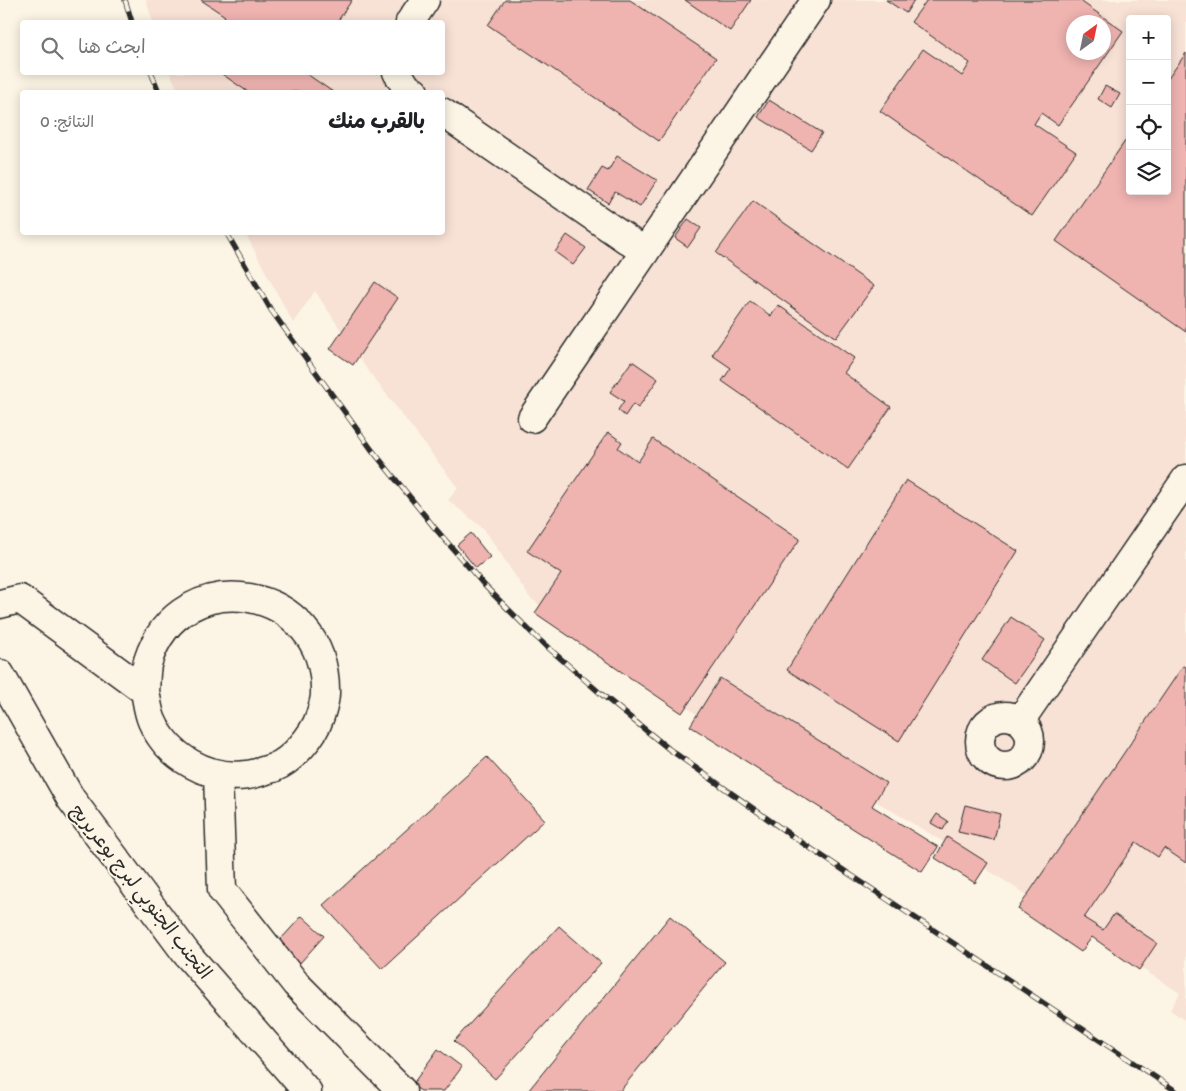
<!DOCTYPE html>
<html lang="ar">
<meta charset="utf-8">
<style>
body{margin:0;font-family:Itim,"Playpen Sans Arabic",sans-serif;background:#f6f6f6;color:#202124;direction:rtl}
.controls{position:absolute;right:15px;top:15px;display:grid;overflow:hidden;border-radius:5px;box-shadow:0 2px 12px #0003}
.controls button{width:45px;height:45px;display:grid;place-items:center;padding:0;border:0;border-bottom:1px solid #e0e0e0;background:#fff;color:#202124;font:25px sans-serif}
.compass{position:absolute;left:1066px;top:15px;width:45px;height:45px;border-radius:50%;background:#fff;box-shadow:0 2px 12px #0003;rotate:33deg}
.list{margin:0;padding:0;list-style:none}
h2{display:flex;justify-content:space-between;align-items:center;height:65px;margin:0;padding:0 20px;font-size:21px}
h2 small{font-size:16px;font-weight:400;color:#757577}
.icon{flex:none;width:28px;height:28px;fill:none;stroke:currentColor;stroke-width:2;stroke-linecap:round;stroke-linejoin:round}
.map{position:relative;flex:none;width:1186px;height:1091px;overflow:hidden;direction:ltr}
.search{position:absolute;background:#fff;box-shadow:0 2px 12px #0003;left:20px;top:20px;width:425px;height:55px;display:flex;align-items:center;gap:12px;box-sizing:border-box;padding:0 18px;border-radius:5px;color:#757577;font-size:19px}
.panel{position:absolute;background:#fff;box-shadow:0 2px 12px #0003;left:20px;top:90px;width:425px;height:145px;border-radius:5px;direction:rtl}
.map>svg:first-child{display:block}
</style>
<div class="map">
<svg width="1186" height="1091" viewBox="0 0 1186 1091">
<rect width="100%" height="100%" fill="#fcf5e5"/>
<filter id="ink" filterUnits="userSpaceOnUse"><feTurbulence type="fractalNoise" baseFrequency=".02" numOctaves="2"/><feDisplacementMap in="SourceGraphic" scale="10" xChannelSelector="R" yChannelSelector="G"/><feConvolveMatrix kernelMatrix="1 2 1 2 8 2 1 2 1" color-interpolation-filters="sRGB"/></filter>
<g filter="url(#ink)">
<path fill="#f8e1d5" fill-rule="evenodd" d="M146,0h1040v1021l-16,-11 10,-17 -233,-149 -231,-139 -11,15 -175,-122 -46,-69 -36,-29 10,-12 -94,-123 -49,-74 -22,32 -48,-90 197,-1v-140h-263l-9,-19 272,-1v-50h-289zM1130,19h37v172h-37zM1074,22h30v30h-30z"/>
<path fill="#efb3b0" stroke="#2b2b2b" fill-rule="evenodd" d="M201,0h151l-15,22h-116l4,-6z
M505,0h125l86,58 -57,83 -171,-116z
M685,0h66l-21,31z
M886,0h28l-8,13z
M927,0h152l44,31 -65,94 -17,-12 -7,11 42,28 -44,64 -152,-105 43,-62 39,27 8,-13 -59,-41zM1074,22h30v30h-30z
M1186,53v279l-130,-91 74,-107v57h37v-111z
M219,72h85l29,20h-85z
M1105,86l15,8 -8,14 -14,-9z
M769,100l53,33 -11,17 -53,-33z
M617,156l40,24 -17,27 -25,-15 -7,11 -20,-13 14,-22 6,3z
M753,201l121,85 -38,52 -120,-85z
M688,219l13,9 -13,19 -13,-9z
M567,235l19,13 -13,17 -18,-13z
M375,282l23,16 -45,67 -23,-16z
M750,301l21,15 7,-11 76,53 -10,15 47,34 -43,62 -126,-88 9,-13 -19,-13z
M632,361l26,18 -20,29 -5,-4 -8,12 -7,-6 6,-9 -14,-9z
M608,432l14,10 -4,6 20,14 15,-23 147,100 -118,174 -147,-100 26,-39 -34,-23z
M906,480l112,71 -119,190 -112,-71z
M471,533l19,24 -14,11 -19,-23z
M1011,617l34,23 -30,43 -33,-23z
M1183,666l3,1v196l-22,-15 -6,9 -22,-15 -52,76 19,12 11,-16 43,29 -18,27 -47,-33 -11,15 -63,-43z
M720,678l166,105 -14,23 66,41 -16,25 -232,-146z
M487,757l58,63 -163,149 -59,-64z
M965,805l35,9 -6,26 -36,-8z
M937,814l11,7 -5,9 -12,-7z
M947,837l41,26 -13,20 -40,-25z
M302,916l22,20 -32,36 -23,-20z
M670,916l55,46 -105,129h-92z
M559,926l42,37 -106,116 -41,-38z
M438,1049l24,18 -18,24h-23l-9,-6z"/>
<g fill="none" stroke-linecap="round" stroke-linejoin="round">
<defs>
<path id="minor" d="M410,22l15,-22
M397,72l10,16 7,4
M442,112l203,140
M532,418l284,-418
M0,604l20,-5 125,92c2,10 3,21 7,30 16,36 55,59 95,54 9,-1 18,-5 26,-7 19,-7 41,-33 47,-52 2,-7 5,-15 5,-22 3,-110 -145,-135 -177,-33 -3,9 -2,21 -3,30
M980 741a25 25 0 1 1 50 0a25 25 0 1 1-50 0Z
M1020,721l166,-242
M218,775l4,115 74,94 106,107"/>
<path id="highway" d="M0,674l71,125 115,154 121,138"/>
</defs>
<use href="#minor" stroke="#2b2b2b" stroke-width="31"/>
<use href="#highway" stroke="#2b2b2b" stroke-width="31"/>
<use href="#minor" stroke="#fcf5e5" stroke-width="28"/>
<use href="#highway" stroke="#fcf5e5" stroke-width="28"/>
<defs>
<path id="rail" d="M125,0l7,22
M151,72l8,20
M226,232l45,78 101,140 62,77 51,59 51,51 64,56 69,56 123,87 384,255"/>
</defs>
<use href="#rail" stroke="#2b2b2b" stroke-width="5.5"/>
<use href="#rail" stroke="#fcf5e5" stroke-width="4" stroke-dasharray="11" stroke-linecap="butt"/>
</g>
</g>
<g text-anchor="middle" stroke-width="4" stroke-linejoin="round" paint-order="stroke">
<g font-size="19" fill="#2b2b2b" stroke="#fcf5e5">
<text transform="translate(142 891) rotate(52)" y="7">التجنب الجنوبي لبرج بوعريريج</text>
</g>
</g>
</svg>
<div class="controls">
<button>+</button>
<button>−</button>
<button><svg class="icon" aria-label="locate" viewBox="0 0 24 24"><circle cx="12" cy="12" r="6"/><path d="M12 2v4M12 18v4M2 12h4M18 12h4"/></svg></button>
<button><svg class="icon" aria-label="layers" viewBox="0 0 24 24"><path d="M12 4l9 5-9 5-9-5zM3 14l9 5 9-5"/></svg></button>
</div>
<svg class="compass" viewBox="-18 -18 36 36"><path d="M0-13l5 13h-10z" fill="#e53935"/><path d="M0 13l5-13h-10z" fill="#757577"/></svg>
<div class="search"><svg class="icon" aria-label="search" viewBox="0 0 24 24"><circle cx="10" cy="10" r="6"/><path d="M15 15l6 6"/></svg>ابحث هنا</div>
<section class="panel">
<h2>بالقرب منك<small>النتائج: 0</small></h2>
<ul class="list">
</ul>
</section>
</div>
